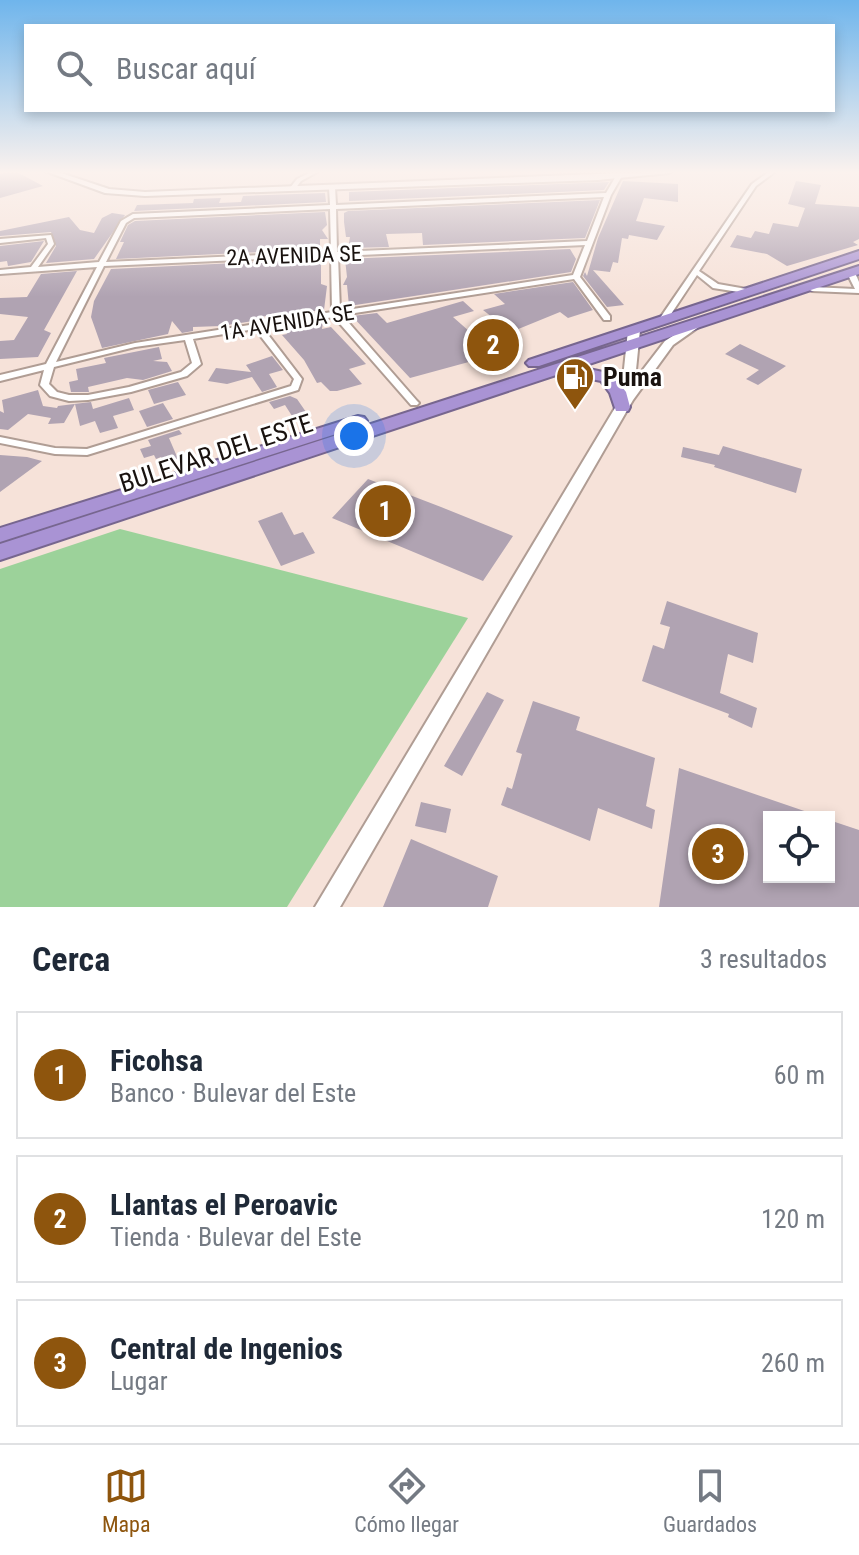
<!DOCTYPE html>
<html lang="es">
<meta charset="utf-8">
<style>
body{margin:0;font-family:"Roboto Condensed",sans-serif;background:#f6f6f7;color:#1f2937}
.controls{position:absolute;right:24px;bottom:24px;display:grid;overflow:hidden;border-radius:0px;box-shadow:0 4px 12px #0003}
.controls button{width:72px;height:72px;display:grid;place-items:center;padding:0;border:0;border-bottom:2px solid #e0e1e3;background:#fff;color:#1f2937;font:40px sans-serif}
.you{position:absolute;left:354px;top:436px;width:28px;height:28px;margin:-20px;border:6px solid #fff;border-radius:50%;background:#1a73e8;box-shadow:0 0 0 12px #1a73e833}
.badge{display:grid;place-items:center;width:52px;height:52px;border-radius:50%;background:#8e550d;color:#fff;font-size:26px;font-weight:700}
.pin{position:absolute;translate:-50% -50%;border:4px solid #fff;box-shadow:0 2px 8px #0006}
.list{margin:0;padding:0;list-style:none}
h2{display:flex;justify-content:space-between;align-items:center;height:104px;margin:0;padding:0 32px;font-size:34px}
h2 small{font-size:26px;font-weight:400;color:#747a83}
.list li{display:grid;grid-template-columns:52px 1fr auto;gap:24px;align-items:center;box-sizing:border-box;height:128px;margin:0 16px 16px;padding:0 16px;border:2px solid #e0e1e3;border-radius:0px}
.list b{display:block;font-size:30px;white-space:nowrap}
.list p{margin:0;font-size:26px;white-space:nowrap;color:#747a83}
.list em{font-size:26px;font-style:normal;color:#747a83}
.icon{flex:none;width:44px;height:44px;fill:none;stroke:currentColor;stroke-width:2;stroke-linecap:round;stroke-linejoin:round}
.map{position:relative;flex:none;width:859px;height:907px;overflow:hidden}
.search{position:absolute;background:#fff;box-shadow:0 4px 12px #0003;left:24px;right:24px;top:24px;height:88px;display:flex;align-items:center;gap:20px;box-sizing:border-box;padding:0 28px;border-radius:0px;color:#747a83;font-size:30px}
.sheet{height:536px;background:#fff}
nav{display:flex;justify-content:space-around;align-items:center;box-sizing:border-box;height:112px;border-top:2px solid #e0e1e3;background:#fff;font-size:22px;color:#747a83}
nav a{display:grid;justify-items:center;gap:4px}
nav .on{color:#8e550d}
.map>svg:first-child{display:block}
</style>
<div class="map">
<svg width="859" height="907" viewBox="0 0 859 907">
<rect width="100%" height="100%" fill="#f6e2d9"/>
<path fill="#9cd29a" d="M120,529l348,89 -181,289h-287v-338z"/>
<path fill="#b0a3b2" d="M15,171l28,15 -43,12v-24z
M623,181l55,3v18l-34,-4 -8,23 29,5 -8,14 -28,-5 -1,4 -6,-1 -4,25 -5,-1 -3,10 -17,-2 31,35 -17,2 -24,-31 2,-4 2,4 11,-38z
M796,181l25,4 -6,19 44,3v32l-6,3 5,3 -71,21 -20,-12 -37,-7 7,-12 14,3 4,-7 14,3 4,-11 25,4 7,-19 -17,-4z
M609,182l-5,8 -255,11v-9z
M325,193l1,9 -192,9 3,-6 56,-2 1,-4 27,-1 -2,5 22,-1 2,-6z
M600,200l-15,38 -162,7 -1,-12 -36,1 3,13 -41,1 2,-11h-4l-2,-15v-9l4,-2z
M325,212l2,13 -5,5 6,9h-8v10l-204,10 8,-17h-4l8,-17 7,-4z
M112,213l13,2 -31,44 -48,4 10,-17 -5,-14 -51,4v-5l69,-14 11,13 14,3 8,-15z
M44,241l-13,21 -23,4 -1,-5 -7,1v-16z
M570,249l6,10 -5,13 -222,34 -2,-21h-4l4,-8 -2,-18z
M321,259v25l6,2 -3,24 -66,7 -5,4 -32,5 -28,1v4l-11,2 -10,-12 -4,13 -66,14 -11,-31 3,-16 17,-32z
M77,271l-33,59 7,3 -13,24 -38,2v-18l14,-1 14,-23 -28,-3v-16l27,-1 14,-23z
M573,282l20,28 -25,8 -8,-6 -49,20 -28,-22 22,-6 -11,-10z
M463,301l11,10 -21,6 25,22 20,-6 18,16 -106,29 -58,-62 25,-3 10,10z
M323,322l-1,7 9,-2 35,37 -17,5 13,15 -25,7h-7l-9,-9 -4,1 -13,-23 -22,-25 5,-1 -3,-6z
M740,344l46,22 -28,19 -12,-6 13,-9 -34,-16z
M159,347l3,12 -9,2 14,1 5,9 -29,9 -16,-2 -39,9 1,5h-18l-2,-10 9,-2 -2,-11 30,-6 -2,-5z
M272,356l11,14 -14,4 8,13 -15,5 -10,-15 -25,7 -19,-3 8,-13 35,4 -5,-7z
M178,382l8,13 -32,9 -6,-14z
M38,390l5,16 14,2 1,-2 16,-2 17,-2 2,7 36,-11 5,12 -21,6 5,12 -18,5 -5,-12 -15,5 -5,-22 -11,19 -16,1 3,-6 -23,-4 -20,16 -8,-1v-18l4,2 -2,-13z
M290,396l7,3 9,13 -14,4 -7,-11 -11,4 -5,-7z
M163,403l10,16 -26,8 -8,-16z
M179,430l3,4 -13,4 9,21 -15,4 -2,-6 -5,2 -2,-4 -10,3 -4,-9 11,-3 -3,-6z
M723,446l79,23 -6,24 -82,-26 1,-2 -34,-8 2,-10 36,8z
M0,455l27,2 15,4 -42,31z
M368,479l73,28 72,29 -30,45 -151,-63z
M282,512l12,23 9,-3 12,21 -34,13 -23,-45z
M667,601l91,32 -5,30 -25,-9 -8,39 37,15 -5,20 -24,-11 1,-3 -87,-33 11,-36 11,4 6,-22 -10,-3z
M487,692l17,8 -42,76 -18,-10z
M533,701l47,16 -4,13 79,28 -9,48 9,4 -3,19 -54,-21 -8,33 -89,-36 6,-18 5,2 10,-35 -6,-2z
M679,768l137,47 -47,2v60h60v-57l30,10v77h-200z
M421,802l30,7 -5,24 -31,-7z
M411,839l87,37 -10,31h-105z"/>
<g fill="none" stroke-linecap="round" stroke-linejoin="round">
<defs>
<path id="street" d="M313,171h6l-18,10 -6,8h-4l-1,-1 7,-9z
M770,171h6l-20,15 -57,85 19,13 34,6v4l-39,-6 -16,-13 -32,48h-6l-1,-2 94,-137z
M619,174l3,2 -11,19 -31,82 30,39v4h-6l-30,-41 -232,36 75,86 2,2 -2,2h-6l-77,-88 -71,11 39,51 -4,11 -211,65 -32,-1 -55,-11v-6l55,11 32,1 204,-63 3,-7 -39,-50 -62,10 8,25 -14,12 -56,16 -43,8 -19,1 -19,-5 -10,-11 4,-15 -44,11v-6l46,-11 51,-97 -97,7v-4l31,-3 17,-23 -2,-6 -46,5v-4l51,-4 3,9 -16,23 61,-5 22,-41 12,-7 197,-9 -1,-18 3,-2 3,2 1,18 270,-12 10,-17zM604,197l-17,44 -250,11 -1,-43zM330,209l1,43 -225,10 20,-39 8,-5zM585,245l-12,30 -233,36 -2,-55zM331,256l1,56 -197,31 -79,19 48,-96zM185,340l7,23 -11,9 -52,15 -41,8h-19l-12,-3 -8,-8 5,-17 81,-20z
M850,275h6l3,7v11l-47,-2 -4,-2 4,-2 43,2 -6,-12z"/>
<path id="secondary" d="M45,171h10l54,18 36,3 528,-21 -4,2 -71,7 -453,16 -40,-3z
M696,321l6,3 -2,2 -27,19 -40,55 -293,507h-25l306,-509 7,-68 6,-3 6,3 -5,50 30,-39z"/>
<path id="highway" d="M859,251v8l-320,107h-10l-3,-3 3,-3z
M859,266v8l-279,93 32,7 14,18 4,15 -2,4h-12l-6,-18 -9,-12 -39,-8 -562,187v-16z
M358,416l6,1 3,4 -3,4 -364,117v-14z"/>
</defs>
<use href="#street" stroke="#b09d94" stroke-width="4"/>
<use href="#secondary" stroke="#b09d94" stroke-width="4"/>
<use href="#highway" stroke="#77668f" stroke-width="4"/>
<use href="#street" fill="#fff" fill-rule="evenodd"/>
<use href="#secondary" fill="#fff" fill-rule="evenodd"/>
<use href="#highway" fill="#a993d4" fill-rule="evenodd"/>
</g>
<linearGradient id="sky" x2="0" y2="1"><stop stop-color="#6fb5ec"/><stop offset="0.58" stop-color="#fbf2ee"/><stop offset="1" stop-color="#fbf2ee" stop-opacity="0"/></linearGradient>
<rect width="859" height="297" fill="url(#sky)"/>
<defs>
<symbol id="fuel-pin" viewBox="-11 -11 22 30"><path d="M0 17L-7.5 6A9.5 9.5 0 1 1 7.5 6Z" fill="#8e550d" stroke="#fff"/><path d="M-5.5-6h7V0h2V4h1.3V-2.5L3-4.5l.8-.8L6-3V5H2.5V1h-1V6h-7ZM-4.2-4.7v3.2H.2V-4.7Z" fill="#fff"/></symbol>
</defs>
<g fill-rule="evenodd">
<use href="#fuel-pin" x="553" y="355" width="44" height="60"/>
</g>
<g text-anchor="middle" stroke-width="6" stroke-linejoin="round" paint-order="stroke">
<g font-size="22" fill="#19120f" stroke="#fff">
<text transform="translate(294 255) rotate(-2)" y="8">2A AVENIDA SE</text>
<text transform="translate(287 322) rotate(-9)" y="8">1A AVENIDA SE</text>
</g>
<g font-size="26" font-weight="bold" fill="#19120f" stroke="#fff" text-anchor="start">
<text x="603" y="386">Puma</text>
</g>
<g font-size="26" fill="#19120f" stroke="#fff">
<text transform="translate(216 453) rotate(-18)" y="9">BULEVAR DEL ESTE</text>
</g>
</g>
</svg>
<div class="controls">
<button><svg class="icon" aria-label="locate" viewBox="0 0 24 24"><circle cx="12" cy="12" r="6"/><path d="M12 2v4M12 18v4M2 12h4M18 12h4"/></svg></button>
</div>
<div class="you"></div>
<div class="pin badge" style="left:385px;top:511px">1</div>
<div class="pin badge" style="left:493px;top:345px">2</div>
<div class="pin badge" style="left:718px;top:854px">3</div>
<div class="search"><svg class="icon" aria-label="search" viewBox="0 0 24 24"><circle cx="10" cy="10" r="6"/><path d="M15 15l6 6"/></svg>Buscar aquí</div>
</div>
<section class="sheet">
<h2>Cerca<small>3 resultados</small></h2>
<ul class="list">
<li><span class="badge">1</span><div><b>Ficohsa</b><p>Banco · Bulevar del Este</p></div><em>60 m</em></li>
<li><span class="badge">2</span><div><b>Llantas el Peroavic</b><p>Tienda · Bulevar del Este</p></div><em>120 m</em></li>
<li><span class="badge">3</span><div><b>Central de Ingenios</b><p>Lugar</p></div><em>260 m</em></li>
</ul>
</section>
<nav>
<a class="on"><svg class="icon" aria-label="map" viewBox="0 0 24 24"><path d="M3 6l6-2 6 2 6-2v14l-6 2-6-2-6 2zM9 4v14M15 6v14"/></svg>Mapa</a>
<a><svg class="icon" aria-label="directions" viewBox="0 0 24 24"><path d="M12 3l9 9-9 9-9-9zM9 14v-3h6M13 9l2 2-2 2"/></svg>Cómo llegar</a>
<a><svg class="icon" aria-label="saved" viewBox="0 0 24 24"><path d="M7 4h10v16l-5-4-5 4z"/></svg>Guardados</a>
</nav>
